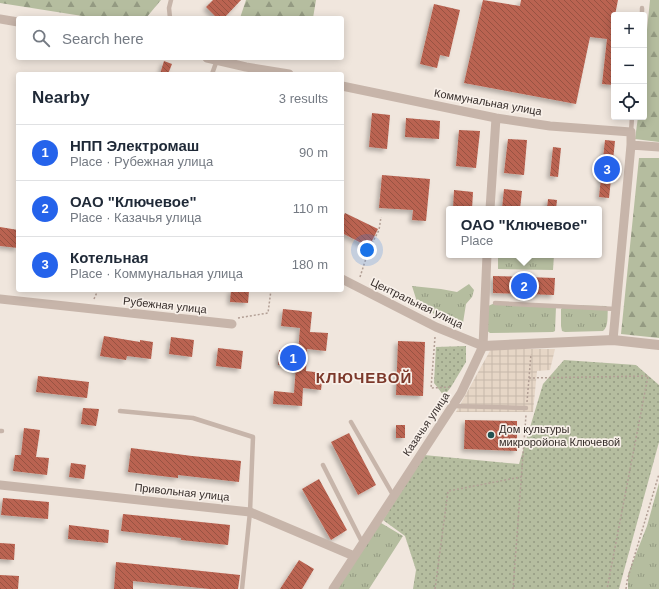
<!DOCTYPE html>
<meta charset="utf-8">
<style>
body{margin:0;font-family:Arial,sans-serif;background:#f2f2f3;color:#1f2937}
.controls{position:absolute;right:12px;top:12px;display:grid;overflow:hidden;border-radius:4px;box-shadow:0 2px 10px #0003}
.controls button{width:36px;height:36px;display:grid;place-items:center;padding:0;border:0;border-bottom:1px solid #e0e1e3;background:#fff;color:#1f2937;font:20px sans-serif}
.you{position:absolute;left:367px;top:250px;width:14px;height:14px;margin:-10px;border:3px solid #fff;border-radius:50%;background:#1a73e8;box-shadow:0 0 0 6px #1a73e833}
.badge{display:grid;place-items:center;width:26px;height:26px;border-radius:50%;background:#2563eb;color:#fff;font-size:13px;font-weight:700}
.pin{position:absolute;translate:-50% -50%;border:2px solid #fff;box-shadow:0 1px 4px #0006}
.popup{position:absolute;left:446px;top:206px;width:156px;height:52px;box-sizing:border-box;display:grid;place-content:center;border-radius:4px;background:#fff;filter:drop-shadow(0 1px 3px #0005);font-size:13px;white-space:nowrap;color:#747a83}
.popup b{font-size:15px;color:#1f2937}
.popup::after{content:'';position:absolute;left:50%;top:100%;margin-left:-8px;border:8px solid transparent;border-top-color:#fff}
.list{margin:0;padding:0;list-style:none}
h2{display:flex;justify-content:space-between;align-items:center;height:52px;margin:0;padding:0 16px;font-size:17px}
h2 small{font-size:13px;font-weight:400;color:#747a83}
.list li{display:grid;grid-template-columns:26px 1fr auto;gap:12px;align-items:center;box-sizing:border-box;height:56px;padding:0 16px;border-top:1px solid #e0e1e3}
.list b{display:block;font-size:15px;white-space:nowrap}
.list p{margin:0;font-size:13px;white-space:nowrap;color:#747a83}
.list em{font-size:13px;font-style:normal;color:#747a83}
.icon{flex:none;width:22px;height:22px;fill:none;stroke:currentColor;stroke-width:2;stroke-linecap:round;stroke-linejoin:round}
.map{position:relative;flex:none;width:659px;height:589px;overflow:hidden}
.search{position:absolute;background:#fff;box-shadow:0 2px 10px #0003;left:16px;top:16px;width:328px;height:44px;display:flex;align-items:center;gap:10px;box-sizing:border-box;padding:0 14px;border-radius:4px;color:#747a83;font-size:15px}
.panel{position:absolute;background:#fff;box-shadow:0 2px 10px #0003;left:16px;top:72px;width:328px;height:220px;border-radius:4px}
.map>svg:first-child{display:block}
</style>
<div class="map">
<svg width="659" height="589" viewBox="0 0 659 589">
<defs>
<pattern id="grass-tufts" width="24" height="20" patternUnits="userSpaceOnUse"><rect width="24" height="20" fill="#b5bd9f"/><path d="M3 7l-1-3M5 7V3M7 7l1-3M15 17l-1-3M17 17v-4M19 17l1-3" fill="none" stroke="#949a82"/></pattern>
<pattern id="forest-firs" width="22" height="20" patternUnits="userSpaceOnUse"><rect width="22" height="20" fill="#b5bd9f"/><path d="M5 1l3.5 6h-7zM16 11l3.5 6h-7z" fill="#949a82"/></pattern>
<pattern id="park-dots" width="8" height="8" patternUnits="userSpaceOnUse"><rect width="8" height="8" fill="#b5bd9f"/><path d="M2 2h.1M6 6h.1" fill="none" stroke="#949a82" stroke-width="1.8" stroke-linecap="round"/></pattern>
<pattern id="plaza-grid" width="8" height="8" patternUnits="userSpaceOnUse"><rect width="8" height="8" fill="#e6d6c6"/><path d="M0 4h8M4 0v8" fill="none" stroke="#c6b8aa"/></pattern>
<pattern id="building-back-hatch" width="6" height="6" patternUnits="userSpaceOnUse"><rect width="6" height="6" fill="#ba6351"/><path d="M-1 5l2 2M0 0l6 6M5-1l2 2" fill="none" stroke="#985243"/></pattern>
<filter id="shadow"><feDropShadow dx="-3" dy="3" stdDeviation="2" flood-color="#0004"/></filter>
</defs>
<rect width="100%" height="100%" fill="#f0e6dd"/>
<path fill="url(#grass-tufts)" d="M498,255h56l-1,15 -55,-1z
M469,284l5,6 -2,7 -6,7 -4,25 -44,-24 -6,-19 29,3 16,3z
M495,303l61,4 -1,24 -2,1 -63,1 -4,-3 2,-24z
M565,305l41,1 2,2c-1,8 1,18 -5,23l-38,1 -3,-1 -1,-5v-17z
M659,483v106h-31v-15l19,-48z
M376,520l27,16 -34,53h-36z"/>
<path fill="url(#forest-firs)" d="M0,0h161l-15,18h-51l-95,-15z
M246,0h70l-3,18h-73z
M650,0h9v142l-24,-3 3,-22h6v-58z
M639,158h20v180l-38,-4z"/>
<path fill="url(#park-dots)" d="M466,346v16l-15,25 -7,9 -10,-13 2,-36z
M564,360l72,5 23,20v57l-40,147h-206l3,-19 -11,-34 -22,-16 41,-65 95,9 24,-80z"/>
<path fill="url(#plaza-grid)" d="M491,349h64l-5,21 -13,1 -4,41h-77z"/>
<path fill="url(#building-back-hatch)" filter="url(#shadow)" d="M213,0h28l-17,18h-7l-11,-11z
M483,0l37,6 1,-6h97l-3,15h-1v70l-12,-1 5,-45 -17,-2 -14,67 -112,-21z
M434,4l26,6 -11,47 -9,-2 -3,13 -17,-4z
M164,61l8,3 -4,10h-8z
M372,113l18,2 -3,34 -18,-2z
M406,118l34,3 -1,18 -34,-2z
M459,130l21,1 -4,37 -20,-2z
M508,139l19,1 -3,35 -20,-2z
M605,140l10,1 -6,57 -10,-1z
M553,147l8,1 -3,29 -8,-1z
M382,175l48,4 -4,42 -14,-1 1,-10 -34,-2z
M504,189l18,2 -2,18h-18z
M454,190l19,2 -1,17h-19z
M548,199l9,1 -1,9h-9z
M345,213l33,16 -9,18 -27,-14v-14z
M0,227l18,3v18l-18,-2z
M493,276l62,2 -1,17 -61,-2z
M231,290l18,1 -1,12 -18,-1z
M283,309l29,3 -2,20 18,1 -2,18 -19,-2 -1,22 17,2 -2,17 -18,-2 -1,18 -29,-2 1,-13 20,2 2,-27 -18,-1 1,-15 19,2 2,-24 -19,-2z
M104,336l36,6v-2l13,2 -2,17 -24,-3 -1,4 -26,-4z
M171,337l23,3 -2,17 -23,-3z
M398,341l27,1 -2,54 -27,-1z
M218,348l25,3 -2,18 -25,-3z
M38,376l51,6 -2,16 -51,-6z
M83,408l16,1 -3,17 -15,-2z
M465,420l52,1v30l-53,-2z
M396,425h9v13h-9z
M24,428l16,2 -4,27 13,1 -2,17 -34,-4 2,-16h6z
M349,433l27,52 -18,10 -27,-53z
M131,448l61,8 49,5 -2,21 -61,-7v3l-50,-6z
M71,463l15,2 -2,14 -15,-2z
M319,479l28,51 -16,10 -29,-51z
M3,498l46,4 -1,17 -47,-4z
M123,514l107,11 -2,20 -47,-5v-2l-60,-7z
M69,525l40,5 -1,13 -40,-4z
M0,543l15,1 -1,16 -14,-1z
M299,560l15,9 -12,20h-22z
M116,562l124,13 -2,14h-28l-77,-8v8h-19z
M0,575l19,1 -1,13h-18z"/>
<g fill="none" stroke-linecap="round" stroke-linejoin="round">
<path stroke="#b29f95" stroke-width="1.5" stroke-dasharray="2 2" stroke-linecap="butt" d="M360,277l9,-28 10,-19 2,-13
M94,299l4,-9
M238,318l30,-5 3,-23
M435,337l-4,51 20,-1
M529,378l119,-2 -41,213
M527,402l4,-48
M435,589l13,-98 73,-14
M513,589l13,-174
M626,589l1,-8 32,-107"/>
<path stroke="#c7b5aa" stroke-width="4.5" d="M642,15v-7
M170,18l-1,-10 2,-8
M212,74l5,-14
M631,132l1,-15
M495,303l121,6
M452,406l74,2
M120,411l73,7 60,19 -3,75 -8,77
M351,422l42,73
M0,431h2
M323,465l39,77"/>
<path stroke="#c7b5aa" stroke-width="9" d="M0,19l18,3
M207,58l39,9 43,7
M342,86l154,32 54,8 81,6v13l-18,195
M631,145l28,2
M490,209l6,-91
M342,279l94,48 47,19
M0,299l232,25
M0,485l250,27 104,44
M333,589l128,-196 22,-47 4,-91"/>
<path stroke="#c7b5aa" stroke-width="10" d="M483,346l130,-6 46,5"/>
</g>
<circle fill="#235252" stroke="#f8f0e9" stroke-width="1.5" cx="491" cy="435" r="4"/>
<g text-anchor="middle" stroke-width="3.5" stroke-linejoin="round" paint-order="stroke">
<g font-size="11" fill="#352c29" stroke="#f8f0e9">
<text transform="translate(488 102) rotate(10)" y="4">Коммунальная улица</text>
<text transform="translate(417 303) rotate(26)" y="4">Центральная улица</text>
<text transform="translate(165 305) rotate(6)" y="4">Рубежная улица</text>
<text transform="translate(426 424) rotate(-56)" y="4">Казачья улица</text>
<text transform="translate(182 492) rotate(6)" y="4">Привольная улица</text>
</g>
<g font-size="11" fill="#352c29" stroke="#f8f0e9" text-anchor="start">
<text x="499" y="433">Дом культуры<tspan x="499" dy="13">микроройона Ключевой</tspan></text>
</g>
<g font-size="15" font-weight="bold" letter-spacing="1" fill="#7c382a" stroke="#f8f0e9">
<text x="364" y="383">КЛЮЧЕВОЙ</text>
</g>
</g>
</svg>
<div class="controls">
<button>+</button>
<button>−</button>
<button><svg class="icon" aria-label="locate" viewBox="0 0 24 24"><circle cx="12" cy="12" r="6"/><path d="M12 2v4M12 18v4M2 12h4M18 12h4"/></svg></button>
</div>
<div class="you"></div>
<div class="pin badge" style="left:293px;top:358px">1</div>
<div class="pin badge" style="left:524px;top:286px">2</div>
<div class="popup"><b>ОАО &quot;Ключевое&quot;</b>Place</div>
<div class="pin badge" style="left:607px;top:169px">3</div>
<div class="search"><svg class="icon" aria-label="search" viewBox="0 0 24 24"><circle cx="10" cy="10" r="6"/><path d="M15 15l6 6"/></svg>Search here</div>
<section class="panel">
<h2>Nearby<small>3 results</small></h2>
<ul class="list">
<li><span class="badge">1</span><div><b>НПП Электромаш</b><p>Place · Рубежная улица</p></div><em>90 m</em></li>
<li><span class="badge">2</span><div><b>ОАО &quot;Ключевое&quot;</b><p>Place · Казачья улица</p></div><em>110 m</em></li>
<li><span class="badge">3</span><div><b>Котельная</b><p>Place · Коммунальная улица</p></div><em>180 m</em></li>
</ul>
</section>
</div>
